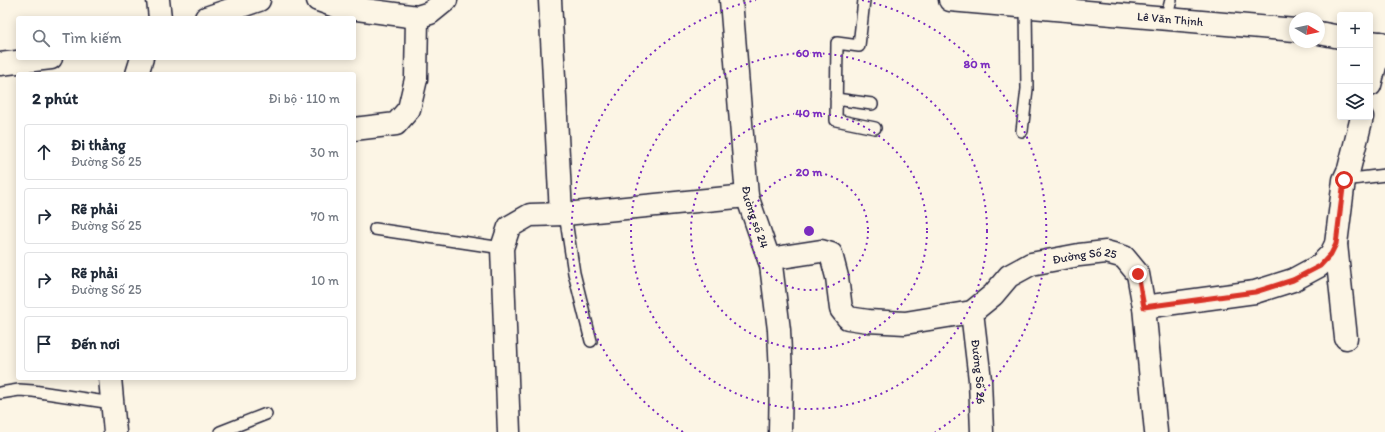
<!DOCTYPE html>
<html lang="vi">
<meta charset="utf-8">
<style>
body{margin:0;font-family:Itim,sans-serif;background:#f2f2f3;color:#1f2937}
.controls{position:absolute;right:12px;top:12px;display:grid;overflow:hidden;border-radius:4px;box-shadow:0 2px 10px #0003}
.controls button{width:36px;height:36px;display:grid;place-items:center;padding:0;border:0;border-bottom:1px solid #e0e1e3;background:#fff;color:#1f2937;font:20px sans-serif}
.compass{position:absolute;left:1289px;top:12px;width:36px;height:36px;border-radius:50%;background:#fff;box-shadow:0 2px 10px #0003;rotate:99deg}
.stop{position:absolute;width:12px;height:12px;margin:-9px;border:3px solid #d93025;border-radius:50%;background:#fff}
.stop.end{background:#d93025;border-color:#fff;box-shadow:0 1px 4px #0008}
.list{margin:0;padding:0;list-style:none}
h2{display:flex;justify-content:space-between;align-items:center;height:52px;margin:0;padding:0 16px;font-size:17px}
h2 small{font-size:13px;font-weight:400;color:#747a83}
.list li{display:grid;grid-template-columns:26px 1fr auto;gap:12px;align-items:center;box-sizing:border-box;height:56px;margin:0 8px 8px;padding:0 8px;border:1px solid #e0e1e3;border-radius:4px}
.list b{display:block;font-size:15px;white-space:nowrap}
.list p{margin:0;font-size:13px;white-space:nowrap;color:#747a83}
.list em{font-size:13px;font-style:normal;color:#747a83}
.icon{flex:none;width:22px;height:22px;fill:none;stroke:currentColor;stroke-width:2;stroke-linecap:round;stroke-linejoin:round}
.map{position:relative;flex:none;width:1385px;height:432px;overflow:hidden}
.search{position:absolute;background:#fff;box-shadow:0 2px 10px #0003;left:16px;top:16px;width:340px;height:44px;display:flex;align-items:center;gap:10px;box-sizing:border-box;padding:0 14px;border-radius:4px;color:#747a83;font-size:15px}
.panel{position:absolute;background:#fff;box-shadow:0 2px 10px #0003;left:16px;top:72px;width:340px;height:308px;border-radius:4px}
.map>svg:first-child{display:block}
</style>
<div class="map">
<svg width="1385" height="432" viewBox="0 0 1385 432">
<rect width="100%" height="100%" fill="#fcf5e5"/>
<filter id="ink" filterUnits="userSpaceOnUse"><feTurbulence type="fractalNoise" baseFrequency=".025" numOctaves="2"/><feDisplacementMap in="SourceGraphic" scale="8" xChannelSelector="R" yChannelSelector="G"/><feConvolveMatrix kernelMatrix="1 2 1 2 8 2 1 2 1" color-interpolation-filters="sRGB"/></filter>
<g filter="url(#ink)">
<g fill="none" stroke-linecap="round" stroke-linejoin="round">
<defs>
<path id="lane" d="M864,0l-5,46 -22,-3 -1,77 39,8
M1166,19l5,-19
M836,99l36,5
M1022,131l5,-42 -1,-83
M1344,180l41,-5
M565,214l9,59 17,68
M375,229l127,19
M0,393l19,-3 14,1 79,12
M220,432l46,-18"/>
<g id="street">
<path d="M158,0l2,18"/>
<path d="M318,0l17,6 82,11 13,-4 16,-13"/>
<path d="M550,0l11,214"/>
<path id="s1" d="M731,0l16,196 24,69 8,65 2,45 -1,57"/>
<path d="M206,18l53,-18"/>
<path d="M0,64l51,-6"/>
<path d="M137,74l5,-16"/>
<path d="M1370,85l11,-42"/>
<path d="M354,129l42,-5 13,-15 7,-30 1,-62"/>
<path d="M1336,244l10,94"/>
<path id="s2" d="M769,259l52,-8 10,3 6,23 4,32 7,9 20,3 37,2 67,-11 21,-17 16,-19 22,-12 48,-9 27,-3 18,5 14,17 6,33 12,125"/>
<path d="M1144,307l111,-15 38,-12 26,-14 12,-12 5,-10 8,-64 5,-11 13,-52"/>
<path id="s3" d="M972,312l8,68 2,52"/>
<path d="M110,378l5,54"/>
<path d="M509,432l-7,-184 7,-21 21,-12 35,-1 182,-18"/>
</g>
<g id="secondary">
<path id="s4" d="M950,0l345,30"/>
<path d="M1319,33l21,4"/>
<path d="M1370,42l15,2"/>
</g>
</defs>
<use href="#lane" stroke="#22223b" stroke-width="14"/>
<use href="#street" stroke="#22223b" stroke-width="25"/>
<use href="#secondary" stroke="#22223b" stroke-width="25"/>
<use href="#lane" stroke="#fcf5e5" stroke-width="11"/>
<use href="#street" stroke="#fcf5e5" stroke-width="22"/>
<use href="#secondary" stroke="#fcf5e5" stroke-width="22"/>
</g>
</g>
<g fill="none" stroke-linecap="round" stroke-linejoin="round" filter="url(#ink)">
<path stroke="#d93025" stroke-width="5" d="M1138,274l6,33 111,-15 38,-12 27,-14 11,-12 5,-10 8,-64"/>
</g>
<g fill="none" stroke="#7b2cbf" stroke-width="2" stroke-dasharray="2 4">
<circle cx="809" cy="231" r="59"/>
<circle cx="809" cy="231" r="118"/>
<circle cx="809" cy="231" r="178"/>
<path d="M683 432A237 237 0 0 1 756 0M862 0A237 237 0 0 1 935 432"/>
</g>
<g text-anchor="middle" stroke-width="3" stroke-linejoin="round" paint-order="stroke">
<g font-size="12" fill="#22223b" stroke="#fcf5e5">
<text dy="4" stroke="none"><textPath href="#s4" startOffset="221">Lê Văn Thịnh</textPath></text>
<text dy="4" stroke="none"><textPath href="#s1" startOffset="219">Đường số 24</textPath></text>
<text dy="4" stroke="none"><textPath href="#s2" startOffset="387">Đường Số 25</textPath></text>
<text dy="4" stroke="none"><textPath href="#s3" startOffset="60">Đường Số 26</textPath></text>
</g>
</g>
<circle cx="809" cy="231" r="6" fill="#7b2cbf" stroke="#fcf5e5" stroke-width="2"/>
<g font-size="12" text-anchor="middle" font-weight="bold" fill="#7b2cbf" stroke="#fcf5e5" stroke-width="3" stroke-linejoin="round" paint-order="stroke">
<text x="809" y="57">60 m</text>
<text x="977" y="68">80 m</text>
<text x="809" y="117">40 m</text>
<text x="809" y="176">20 m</text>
</g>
</svg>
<div class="controls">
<button>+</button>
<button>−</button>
<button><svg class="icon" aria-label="layers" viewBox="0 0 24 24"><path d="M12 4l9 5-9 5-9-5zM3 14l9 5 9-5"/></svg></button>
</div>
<svg class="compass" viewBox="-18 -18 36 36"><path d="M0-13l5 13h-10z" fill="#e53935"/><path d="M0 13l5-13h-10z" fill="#747a83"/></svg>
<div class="stop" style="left:1344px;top:180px"></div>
<div class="stop end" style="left:1138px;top:274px"></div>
<div class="search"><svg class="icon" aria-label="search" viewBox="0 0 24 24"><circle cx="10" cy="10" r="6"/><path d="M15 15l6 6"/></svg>Tìm kiếm</div>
<section class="panel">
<h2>2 phút<small>Đi bộ · 110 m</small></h2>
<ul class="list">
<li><svg class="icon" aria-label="ahead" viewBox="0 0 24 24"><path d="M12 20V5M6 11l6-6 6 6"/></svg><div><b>Đi thẳng</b><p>Đường Số 25</p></div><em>30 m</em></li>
<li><svg class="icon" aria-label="right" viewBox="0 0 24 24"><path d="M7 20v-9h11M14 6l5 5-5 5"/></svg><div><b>Rẽ phải</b><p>Đường Số 25</p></div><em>70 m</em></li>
<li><svg class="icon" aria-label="right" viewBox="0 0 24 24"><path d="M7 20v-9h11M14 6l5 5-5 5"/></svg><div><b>Rẽ phải</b><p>Đường Số 25</p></div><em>10 m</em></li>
<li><svg class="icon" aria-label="arrive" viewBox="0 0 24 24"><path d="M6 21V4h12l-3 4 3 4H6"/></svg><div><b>Đến nơi</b></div></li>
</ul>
</section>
</div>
